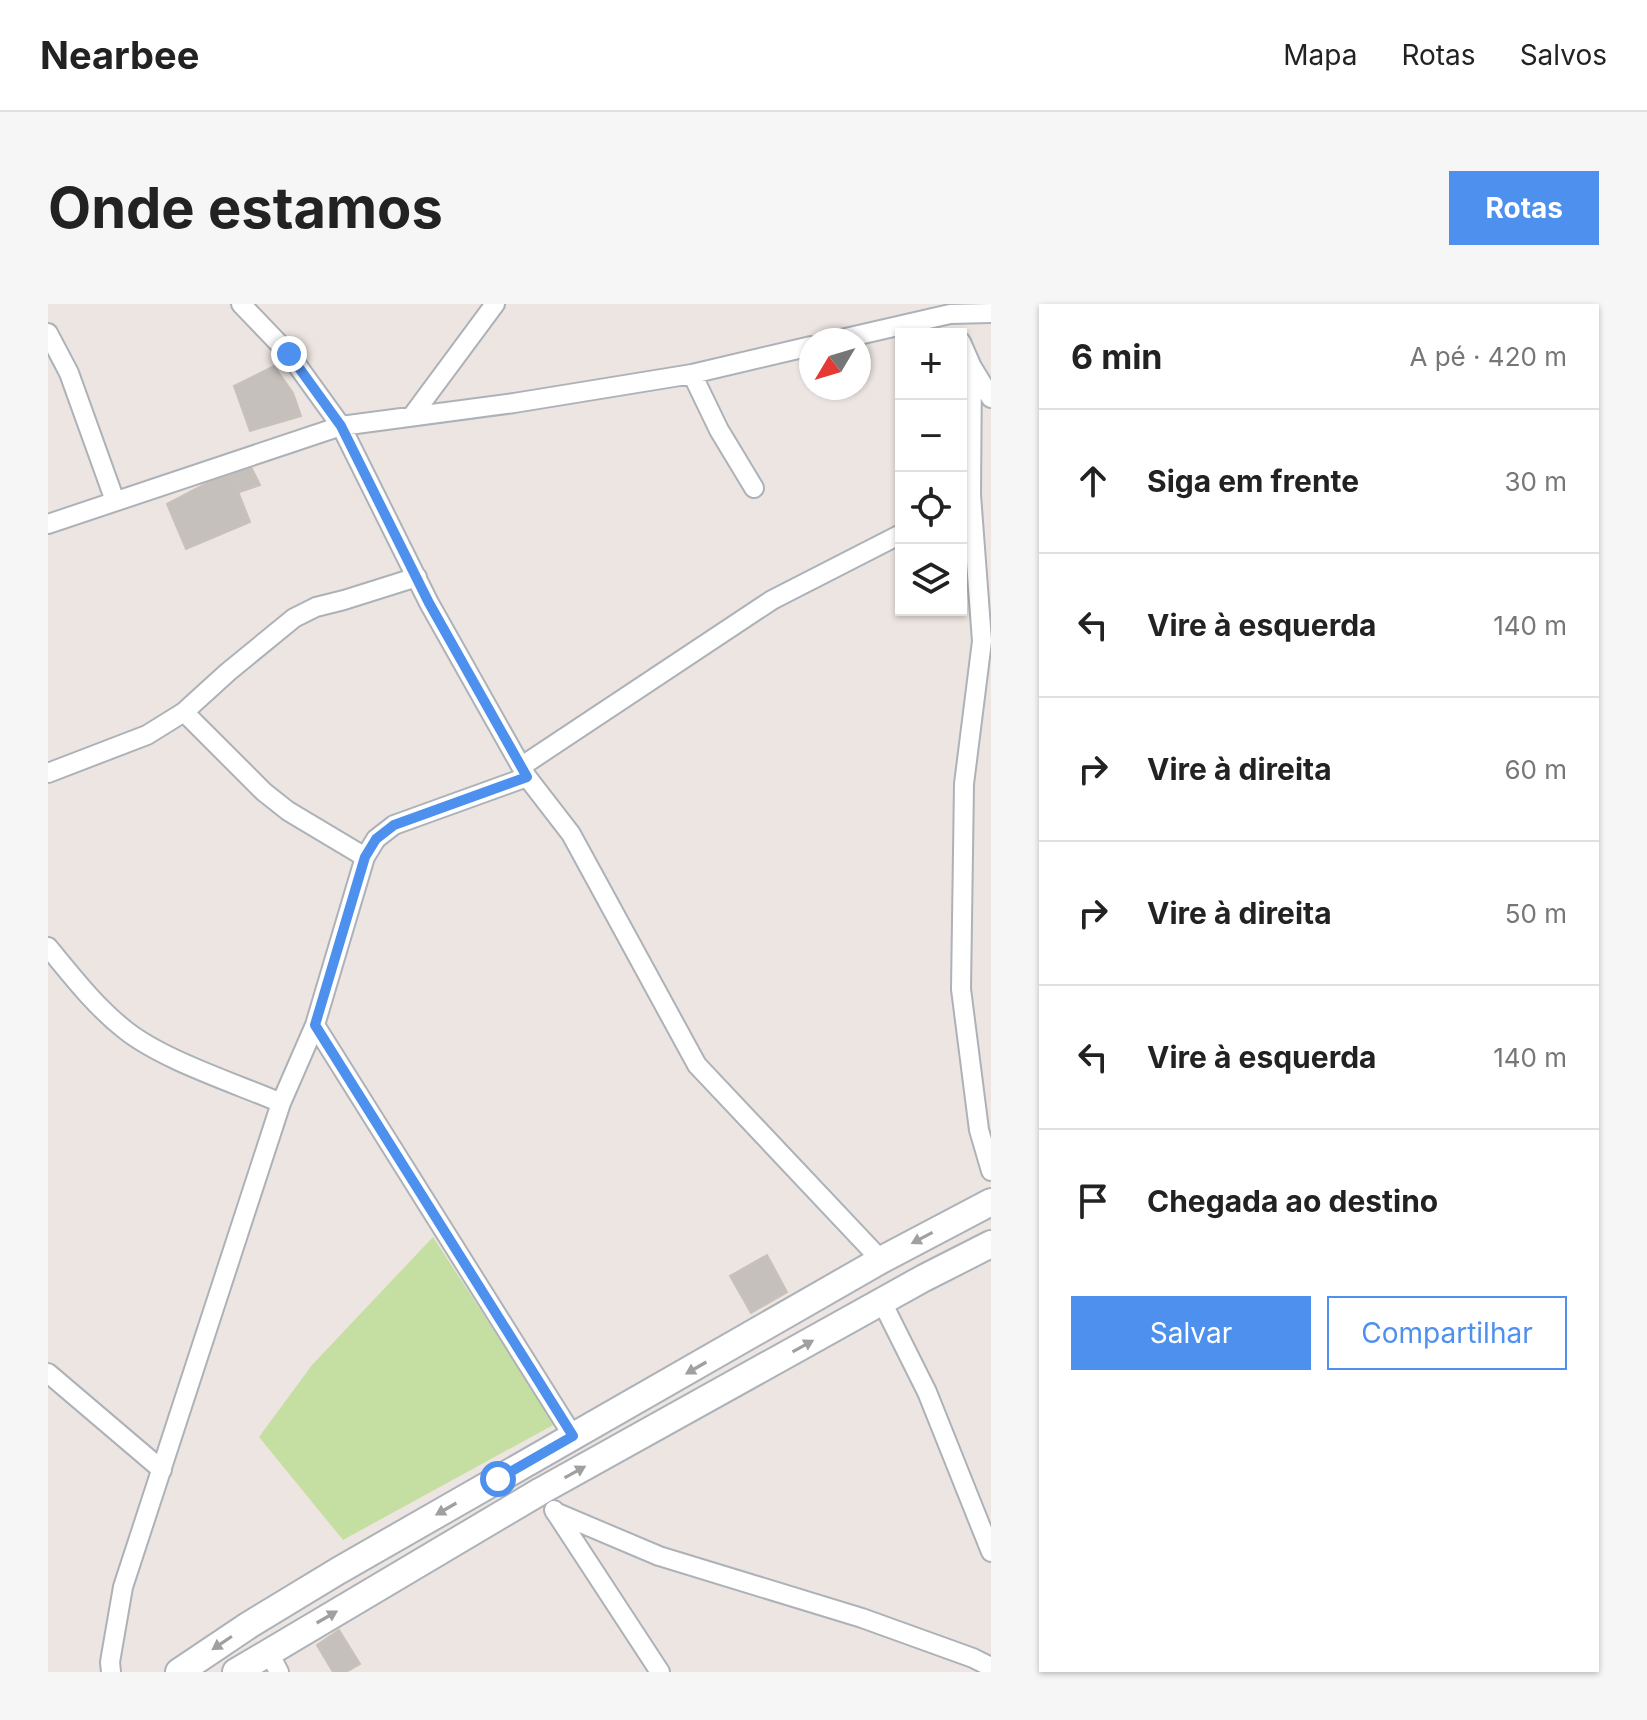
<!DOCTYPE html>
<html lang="pt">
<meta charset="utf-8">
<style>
body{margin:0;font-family:Inter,sans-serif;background:#f6f6f6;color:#222}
.controls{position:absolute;right:24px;top:24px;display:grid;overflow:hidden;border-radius:0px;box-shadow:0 2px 6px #0004}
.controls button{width:72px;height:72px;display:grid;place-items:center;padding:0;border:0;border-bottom:2px solid #e0e0e0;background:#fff;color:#222;font:40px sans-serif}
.compass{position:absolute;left:751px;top:24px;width:72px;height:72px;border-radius:50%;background:#fff;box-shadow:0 2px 6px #0004;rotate:232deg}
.stop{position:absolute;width:24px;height:24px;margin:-18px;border:6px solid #4e90ed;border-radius:50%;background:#fff}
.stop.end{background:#4e90ed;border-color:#fff;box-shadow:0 2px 8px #0008}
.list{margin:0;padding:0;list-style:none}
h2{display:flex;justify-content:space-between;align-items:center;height:104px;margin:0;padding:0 32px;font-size:34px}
h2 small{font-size:26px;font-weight:400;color:#767676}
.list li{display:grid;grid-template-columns:52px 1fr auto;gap:24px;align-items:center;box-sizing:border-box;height:144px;padding:0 32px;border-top:2px solid #e0e0e0}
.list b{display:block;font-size:30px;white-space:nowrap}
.list em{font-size:26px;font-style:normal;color:#767676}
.actions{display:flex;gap:16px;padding:24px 32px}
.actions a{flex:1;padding:18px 0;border:2px solid #4e90ed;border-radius:0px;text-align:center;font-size:28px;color:#4e90ed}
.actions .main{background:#4e90ed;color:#fff}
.icon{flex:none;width:44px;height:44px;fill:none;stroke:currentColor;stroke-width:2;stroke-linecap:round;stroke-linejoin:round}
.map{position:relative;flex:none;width:943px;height:1368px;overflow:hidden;border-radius:0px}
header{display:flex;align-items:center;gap:48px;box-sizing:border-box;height:112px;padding:0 40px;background:#fff;border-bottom:2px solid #e0e0e0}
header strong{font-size:38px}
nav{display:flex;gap:44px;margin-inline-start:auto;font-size:28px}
.intro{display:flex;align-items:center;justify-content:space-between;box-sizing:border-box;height:192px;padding:0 48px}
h1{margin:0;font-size:56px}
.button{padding:20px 36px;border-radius:0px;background:#4e90ed;color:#fff;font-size:28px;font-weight:700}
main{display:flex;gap:48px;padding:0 48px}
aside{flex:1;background:#fff;border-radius:0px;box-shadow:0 2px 6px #0004}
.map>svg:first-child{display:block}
</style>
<header>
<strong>Nearbee</strong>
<nav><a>Mapa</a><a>Rotas</a><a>Salvos</a></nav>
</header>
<div class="intro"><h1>Onde estamos</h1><a class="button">Rotas</a></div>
<main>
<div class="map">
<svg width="943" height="1368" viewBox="0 0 943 1368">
<rect width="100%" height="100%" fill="#ede5e1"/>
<path fill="#c5dfa2" d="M385,933l122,187 -212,116 -84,-103 53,-72z"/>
<path fill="#c6c0bc" stroke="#c9c0ba" stroke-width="2" d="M226,62l19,27 8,23 -51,15 -16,-45z
M202,161l10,20 -23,8 -7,-22z
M182,167l20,51 -64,27 -19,-45z
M719,951l20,37 -36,21 -21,-37z
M291,1326l21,34 -14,8h-13l-16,-27z"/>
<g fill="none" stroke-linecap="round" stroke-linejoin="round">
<defs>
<path id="street" d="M193,0l48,50 52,72 88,177 98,174 44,57 126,231 184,195
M0,29l21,40 46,128
M789,36l113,-26 41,-1
M913,38l11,25 19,31
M924,63l-1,128 11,146 -18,143 -3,205 18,141 12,41
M644,70l27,56 35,58
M364,112l83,-112
M0,220l293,-98 173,-23 178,-29 119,-28
M136,408l80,80 24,19 77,46
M474,462l250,-166 129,-66
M0,469l99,-38 37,-23 44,-40 66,-54 22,-11 28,-7 73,-23
M0,643c24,29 47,59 76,82 38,31 111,54 157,74
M267,721l258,411
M834,998l45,90 64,160
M0,1069l114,97
M506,1206l106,162
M507,1208l104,44 203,62 111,40 18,9
M220,1347l11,21
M63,1368l-1,-10 13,-75 158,-484 34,-78 50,-168 11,-18 18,-14 133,-48"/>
<path id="secondary" d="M131,1368l70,-47 89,-54 543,-311 110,-58
M188,1368l305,-181 383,-213 67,-34"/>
</defs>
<use href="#street" stroke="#adb2b8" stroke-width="22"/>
<use href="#secondary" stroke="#adb2b8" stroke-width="30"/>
<use href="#street" stroke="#fff" stroke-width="18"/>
<use href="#secondary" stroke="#fff" stroke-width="26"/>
</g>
<defs><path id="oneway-solid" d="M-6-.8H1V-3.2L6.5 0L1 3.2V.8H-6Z" transform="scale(2)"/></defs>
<g fill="#a0a0a0">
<use href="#oneway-solid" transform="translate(874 934) rotate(152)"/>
<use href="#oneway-solid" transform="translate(755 1042) rotate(-29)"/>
<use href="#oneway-solid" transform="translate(648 1064) rotate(150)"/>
<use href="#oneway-solid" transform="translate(527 1168) rotate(-29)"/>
<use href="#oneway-solid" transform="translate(398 1205) rotate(150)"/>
<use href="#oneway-solid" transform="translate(279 1313) rotate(-30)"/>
<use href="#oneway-solid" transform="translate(174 1339) rotate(146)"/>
</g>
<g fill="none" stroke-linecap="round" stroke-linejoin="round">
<path stroke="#4e90ed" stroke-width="10" d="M241,50l52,72 88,177 98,174 -133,48 -18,14 -11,18 -50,168 258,411 -75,43"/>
</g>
</svg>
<div class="controls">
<button>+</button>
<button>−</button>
<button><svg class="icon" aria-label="locate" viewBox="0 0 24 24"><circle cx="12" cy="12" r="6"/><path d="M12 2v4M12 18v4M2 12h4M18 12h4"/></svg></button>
<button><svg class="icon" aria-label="layers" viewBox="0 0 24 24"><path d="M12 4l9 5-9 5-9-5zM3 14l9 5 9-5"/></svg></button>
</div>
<svg class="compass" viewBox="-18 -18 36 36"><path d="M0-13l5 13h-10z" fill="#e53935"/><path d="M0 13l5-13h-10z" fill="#767676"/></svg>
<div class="stop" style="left:450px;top:1175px"></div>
<div class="stop end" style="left:241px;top:50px"></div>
</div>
<aside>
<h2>6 min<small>A pé · 420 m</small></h2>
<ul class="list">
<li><svg class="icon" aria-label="ahead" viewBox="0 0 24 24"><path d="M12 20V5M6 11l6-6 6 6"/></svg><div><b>Siga em frente</b></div><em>30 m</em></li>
<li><svg class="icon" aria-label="left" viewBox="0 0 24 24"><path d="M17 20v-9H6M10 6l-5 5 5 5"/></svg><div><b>Vire à esquerda</b></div><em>140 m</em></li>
<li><svg class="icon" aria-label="right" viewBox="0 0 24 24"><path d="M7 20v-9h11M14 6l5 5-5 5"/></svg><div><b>Vire à direita</b></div><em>60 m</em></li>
<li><svg class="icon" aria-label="right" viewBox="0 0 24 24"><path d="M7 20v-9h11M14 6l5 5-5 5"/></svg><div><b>Vire à direita</b></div><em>50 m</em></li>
<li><svg class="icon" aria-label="left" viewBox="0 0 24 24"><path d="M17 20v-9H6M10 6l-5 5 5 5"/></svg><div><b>Vire à esquerda</b></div><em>140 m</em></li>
<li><svg class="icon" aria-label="arrive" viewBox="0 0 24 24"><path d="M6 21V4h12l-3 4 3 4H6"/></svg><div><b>Chegada ao destino</b></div></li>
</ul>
<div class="actions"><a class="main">Salvar</a><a>Compartilhar</a></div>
</aside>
</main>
